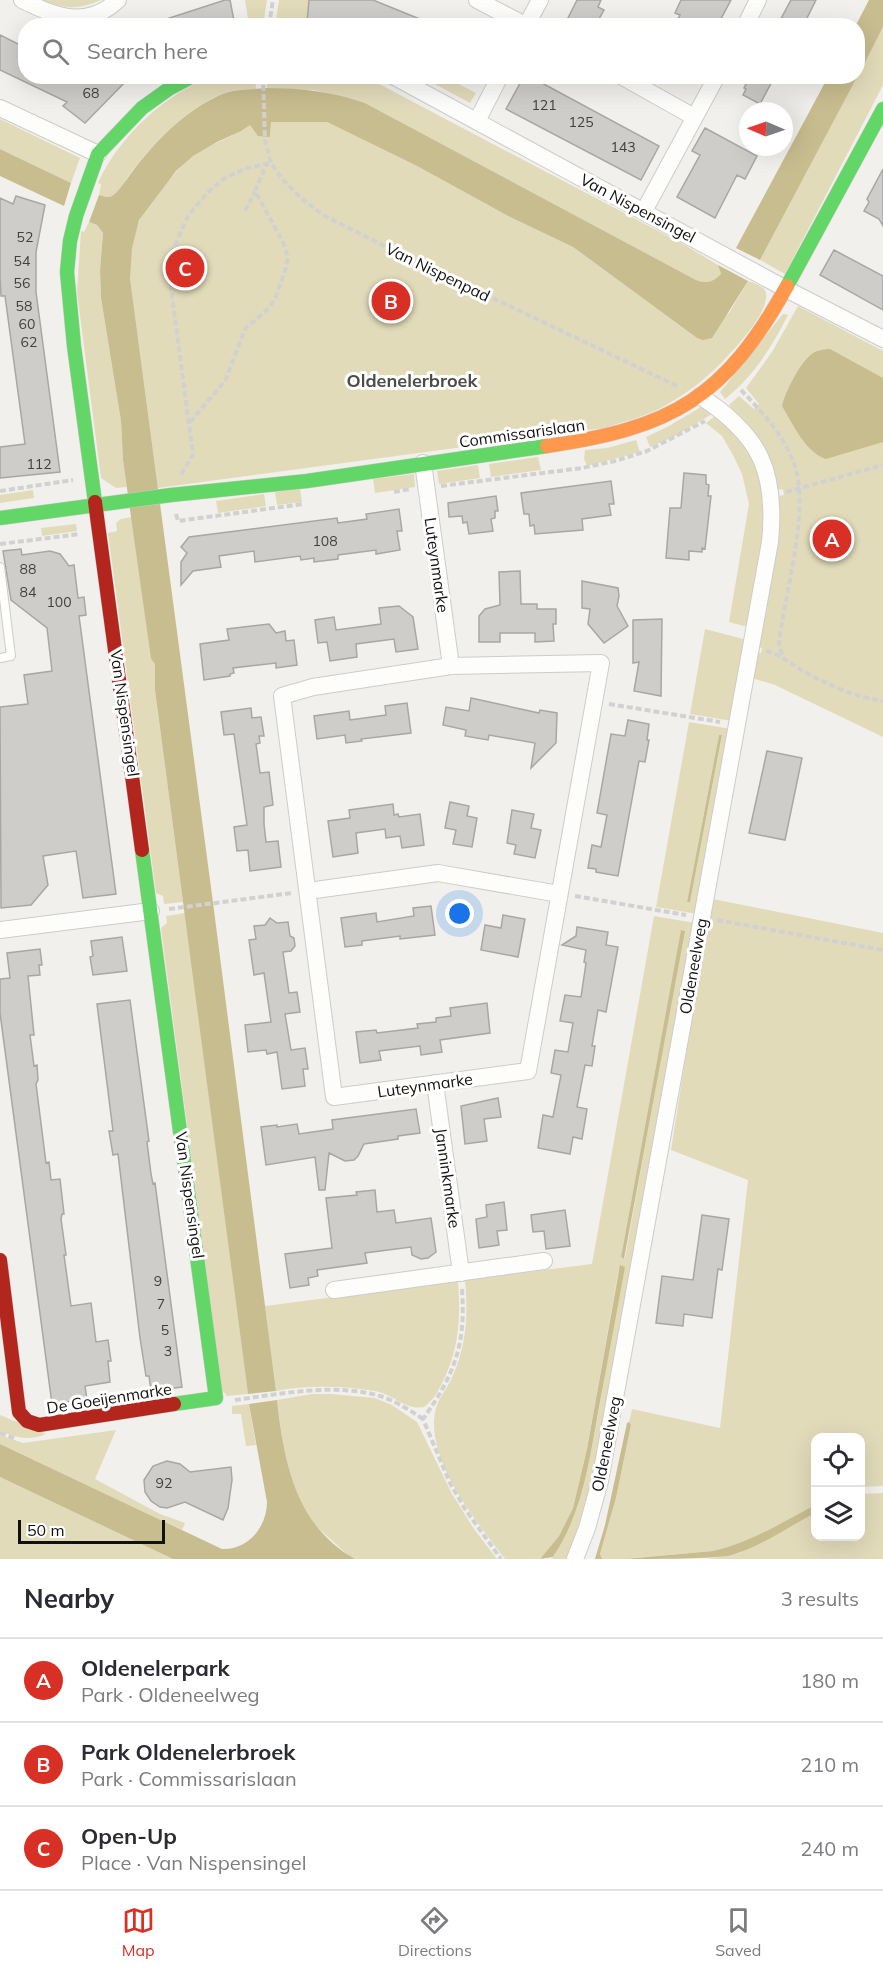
<!DOCTYPE html>
<meta charset="utf-8">
<style>
body{margin:0;font-family:Mulish,sans-serif;background:#f7f7f7;color:#2b2b33}
.controls{position:absolute;right:18px;bottom:18px;display:grid;overflow:hidden;border-radius:12px;box-shadow:0 6px 24px #0002}
.controls button{width:54px;height:54px;display:grid;place-items:center;padding:0;border:0;border-bottom:2px solid #e1e1e2;background:#fff;color:#2b2b33;font:30px sans-serif}
.compass{position:absolute;left:739px;top:102px;width:54px;height:54px;border-radius:50%;background:#fff;box-shadow:0 6px 24px #0002;rotate:272deg}
.scale{position:absolute;left:18px;bottom:15px;width:147px;box-sizing:border-box;padding-left:6px;border:3px solid #11110f;border-top:0;font-size:16px;line-height:21px;white-space:nowrap;color:#11110f;-webkit-text-stroke:4px #fff;paint-order:stroke}
.you{position:absolute;left:460px;top:914px;width:21px;height:21px;margin:-15px;border:4px solid #fff;border-radius:50%;background:#1a73e8;box-shadow:0 0 0 9px #1a73e833}
.badge{display:grid;place-items:center;width:39px;height:39px;border-radius:50%;background:#d93025;color:#fff;font-size:20px;font-weight:700}
.pin{position:absolute;translate:-50% -50%;border:3px solid #fff;box-shadow:0 2px 6px #0006}
.list{margin:0;padding:0;list-style:none}
h2{display:flex;justify-content:space-between;align-items:center;height:78px;margin:0;padding:0 24px;font-size:26px}
h2 small{font-size:20px;font-weight:400;color:#7c7c81}
.list li{display:grid;grid-template-columns:39px 1fr auto;gap:18px;align-items:center;box-sizing:border-box;height:84px;padding:0 24px;border-top:2px solid #e1e1e2}
.list b{display:block;font-size:22px;white-space:nowrap}
.list p{margin:0;font-size:20px;white-space:nowrap;color:#7c7c81}
.list em{font-size:20px;font-style:normal;color:#7c7c81}
.icon{flex:none;width:33px;height:33px;fill:none;stroke:currentColor;stroke-width:2;stroke-linecap:round;stroke-linejoin:round}
.map{position:relative;flex:none;width:883px;height:1559px;overflow:hidden}
.search{position:absolute;background:#fff;box-shadow:0 6px 24px #0002;left:18px;right:18px;top:18px;height:66px;display:flex;align-items:center;gap:15px;box-sizing:border-box;padding:0 21px;border-radius:24px;color:#7c7c81;font-size:22px}
.sheet{height:330px;background:#fff}
nav{display:flex;justify-content:space-around;align-items:center;box-sizing:border-box;height:84px;border-top:2px solid #e1e1e2;background:#fff;font-size:16px;color:#7c7c81}
nav a{display:grid;justify-items:center;gap:3px}
nav .on{color:#d93025}
.map>svg:first-child{display:block}
</style>
<div class="map">
<svg width="883" height="1559" viewBox="0 0 883 1559">
<rect width="100%" height="100%" fill="#f1f0ec"/>
<path fill="#e2dbba" fill-rule="evenodd" d="M42,0h59c-24,10 -35,9 -59,0z
M245,0h22l-4,25h-14z
M279,0h30l-2,23 24,3h-56z
M883,27v58l-98,189 -25,-14z
M268,76l92,1 21,8 302,159 35,21 3,9c-8,8 -14,10 -25,6l-331,-177 -51,-13 -47,-2z
M213,77h42l1,12c-9,1 -19,0 -28,3 -35,11 -70,47 -93,75 -5,6 -17,26 -23,29 -4,2 -9,0 -13,-1l2,-11 -3,-1c20,-45 68,-91 115,-106z
M422,77h23l31,16 -6,10z
M0,119l80,39 -9,25 -71,-34z
M281,121l46,1 90,44 95,52 61,29 124,91 32,-25 19,-32c5,2 13,4 16,8 15,19 -50,83 -65,94 -11,9 -26,18 -38,25 -18,9 -38,14 -57,20l-446,60 -28,-210c-1,-17 2,-44 10,-59 10,-17 38,-52 53,-63 18,-13 40,-18 57,-32l20,13 1,-15z
M89,222l8,3 6,8 -3,37 1,28 20,123 2,39 4,27 -11,1 -15,-10 -24,-186 4,-61 3,1z
M798,306l85,45v386l-108,-52 -23,-7 4,-25h5l1,-5 -4,-1 20,-151 6,-1 -1,-6 -5,1 -1,-2 -6,-27 -7,-14 -35,-42 10,-9 15,13 5,-5 -13,-16 26,-36z
M783,314l5,1c-16,32 -35,62 -63,84l-5,-7z
M701,407l11,7 -37,22 -25,11 -4,-10 23,-11z
M715,416c74,56 47,131 35,208l-6,2 -15,-4 20,-118 -7,-30 -8,-17 -12,-21 -16,-13z
M636,440l4,12 -53,14 -3,-7 1,-9 22,-2z
M538,457l3,13 -50,7 -2,-13z
M478,465l2,13 -41,6 -2,-13z
M414,474l1,13 -40,6 -2,-14z
M300,489l2,13 -25,3 -2,-13z
M33,490l1,8 -34,5v-8z
M264,494l2,12 -48,7 -2,-12z
M132,517l19,142 4,5v26l28,212 -19,2 -1,-8 -7,-3 -48,-360 9,-2 -1,-8 5,-4z
M76,524l1,7 -35,5 -1,-8z
M705,629l42,11 -15,81 -42,-7z
M689,722l42,7 -34,185 -41,-7zM719,735l3,1 -32,166h-3z
M713,899l170,34v553l-22,1 -1,-49h-44l-1,67c-33,17 -65,38 -102,46l-88,8h-23l-2,-5 16,-56 15,-73 -2,-3 3,-13 88,19 28,-248 -77,-30 31,-197z
M185,913l63,481 -21,2 -5,-6 -61,-462 6,-5 -1,-7z
M654,916l41,7 -106,583 -22,53h-15c30,-46 36,-91 46,-144 9,-50 17,-96 21,-147l-32,181 -14,59 -14,28 -19,23h-35c-28,-37 -82,-101 -69,-151 3,-11 13,-22 17,-33 14,-31 15,-62 12,-95l127,-16zM684,930l-59,328 -2,1 -2,-2 60,-326z
M458,1281c3,38 1,70 -17,104 -4,9 -9,16 -17,22 -18,4 -31,-13 -49,-16 -31,-5 -68,-6 -99,0l-11,-85z
M312,1394h19l44,4 17,7 25,17 35,72 22,35 23,30h-142l-6,-3 -32,-29 -12,-17 -9,-19 -11,-30 -8,-61z
M249,1404l7,41 -10,1 -5,-32h-9v-8z
M0,1415l46,19c-15,7 -31,4 -46,-3z
M116,1430l-21,49 65,35 25,9 -3,7 -182,-86v-9l23,8z
M0,1477l173,82h-173z
M883,1493v66h-175l31,-6 76,-40 1,23h44l1,-42z"/>
<path fill="#c8bd8f" d="M869,0h14v27l-25,49v-50l-2,-1z
M828,77h29l-97,183 -24,-12z
M267,88c35,0 66,4 98,15l331,177c11,4 17,2 25,-6l-3,-9 30,16 -36,57 -9,2 -6,-2 -124,-91 -63,-30 -93,-51 -90,-44h-56l-1,15 -12,-1 -8,-11 -9,6 -24,11 -24,14 -17,15 -37,49 -7,28 -2,30 82,617 64,496 -28,3 -93,-704v-26l-4,-5 -28,-199 -2,-39 -20,-123 -1,-28 3,-37 -6,-8 -8,-3 10,-27c4,1 9,3 13,1 7,-4 20,-25 26,-32 22,-27 48,-53 80,-68 15,-8 33,-6 49,-8z
M0,149l71,34 -7,23 -64,-30z
M830,349l53,29v64l-57,17c-21,-7 -33,-35 -44,-53 3,-14 20,-48 33,-54 4,-2 11,-3 15,-3z
M719,735h3l-32,167h-3z
M681,930l4,1 -61,328 -3,-2z
M620,1265l5,2c-9,49 -18,98 -27,146 -9,50 -16,101 -45,144l-13,2 19,-23 14,-28 14,-59z
M277,1400c7,62 18,125 78,159h-182l-173,-82v-33l222,105c26,1 45,-22 45,-47l-18,-98z
M629,1422l2,3 -15,73 -16,56 2,5h-7l10,-34 22,-102z
M815,1505v8c-27,14 -58,36 -87,43 -29,3 -73,3 -103,3l88,-8c37,-8 69,-29 102,-46z"/>
<path fill="#cecdca" stroke="#a8a7a5" stroke-width="1.5" d="M225,0h5l5,26h-81v-3z
M309,0h64l64,26h-106l-24,-3z
M577,0h24l-3,7 6,3 -9,16h-31z
M681,0h50l-14,26h-43l6,-11 -5,-2z
M791,0h25l-13,26h-26z
M0,35l26,13v28h105l-46,47 -22,-17 4,-4 -67,-32z
M524,76h5l130,70 -18,34 -135,-71z
M750,76h25l-15,28 -17,-9 3,-6 -2,-1z
M705,128l52,28 -12,23 -8,-4 -22,43 -38,-21 23,-42 -8,-4z
M883,169v57l-4,-7 -15,-8 5,-9 -2,-3z
M16,196l29,9 -9,47v40l24,180 -60,6v-31l25,-3 -20,-148h-4l-1,-19v-79l13,6z
M834,250l49,26v34l-63,-35z
M684,473l22,2v9l3,1 -1,11h3l-6,53 -3,-1v4l-13,-1v9l-23,-2 4,-50h11z
M611,481l3,23h-5l2,11 -29,4 1,11 -48,4 -1,-9 -4,1 -1,-12h-5l-3,-21z
M496,496l2,15h-3v7l-4,1 2,12 -24,3 -2,-12 -4,1 -1,-7 -13,1 -1,-14z
M399,509l3,22h-5l3,19 -24,4v-4l-38,5v4l-24,3v-4l-13,2 -1,-4 -45,6 -1,-11 -35,5 2,11 -28,4 -12,14v-23l6,-9 -6,-6 8,-10 148,-19 1,5 29,-4 -1,-5z
M21,549l1,6 28,-4 10,3 9,12 5,-1 4,33 6,-1 2,18 -7,1 37,278 -33,4 -7,-47 -33,5 5,29 -17,20 -30,3 -1,-201 28,-3 -4,-29 28,-4 -5,-43 -36,-28 -8,-49z
M520,571l1,33h16v5h19v15h-3l1,17 -19,1v-9h-35v9h-21v-26l6,-7 15,-4 -1,-33z
M582,581l36,7 1,8 -2,10 11,20 -24,17 -16,-19 2,-15 -8,-1z
M399,606l14,11 5,32 -22,3 -2,-13 -38,5 1,13 -27,4 -3,-19 -9,1 -3,-23 19,-3 2,13 45,-6 -2,-16z
M662,619l-1,77 -27,-5 5,-29 -6,1v-43z
M269,624l7,9 9,-2 1,10 8,-1 3,25 -21,3v-5l-43,5 1,5 -4,1v2l-26,4 -4,-36 29,-4 -2,-11z
M471,698l68,15 1,-3 17,3 -1,30 -25,25 4,-25 -46,-8 -1,5 -23,-4 1,-6 -23,-5 3,-18 23,4z
M407,703l4,30 -50,6 1,2 -16,2 -1,-8 -28,4 -3,-23 35,-5 1,9 36,-5 -1,-9z
M251,708l1,10 9,-1 3,19h-5l1,7 -4,1 4,29 9,-1 4,33 -9,2v17l2,18 12,-1 3,26 -31,4 -2,-21 -11,1 -3,-24 13,-2 -13,-91 -10,1 -3,-23z
M628,720l21,4 -2,16h2l-4,22 -6,-1 -21,115 -22,-4v-3l-8,-1 4,-23 9,2 6,-32 -10,-2 14,-79 14,2z
M767,751l35,7 -17,82 -36,-7z
M450,802l19,4 -2,10 10,2 -5,29 -19,-3 3,-14 -11,-2z
M393,804l1,11 4,-1 1,3 21,-3 4,31 -22,3 -2,-12 -14,2 -1,-9 -29,4 2,20 -25,4 -5,-36 22,-3 -1,-8z
M512,810l22,4 -3,14 10,2 -6,28 -21,-4 2,-9 -9,-2z
M431,906l4,29 -35,4v-3l-38,5v4l-17,2 -4,-29 35,-5 1,9 37,-6 -1,-8z
M503,915l22,4 -7,38 -37,-7 4,-25 16,3z
M270,918l7,5 11,-1 2,14 4,2 1,8 -4,5 -8,1 6,41 8,-1 3,20 -15,2 6,36 14,-2 3,21h-5l2,17 -23,3 -5,-37 -10,2 -1,-4 -18,2 -3,-27 26,-3 -7,-49 -10,2 -5,-35 7,-1 -2,-13 11,-1z
M577,927l31,5 -2,13 12,2 -12,65 -8,-2 -6,36h3l-3,20 -7,-1 -8,42 10,2 -5,30 -9,-2 -3,17 -32,-6 5,-33 10,2 8,-42 -10,-2 4,-23 13,2 5,-29 -13,-2 5,-26 16,2 5,-34 -2,-1 2,-12 -24,-5 14,-9z
M122,937l5,34 -34,4 -3,-18 3,-1 -2,-15z
M40,949l2,16h-3l1,10 -12,1 6,59h-4l4,31 3,-1 1,15 -2,4 10,79 3,-1 2,18 9,-1 4,35h-2l-1,5 5,36h-2l7,51 20,-3 5,39 12,-2 3,21h-3l2,21 -25,4 2,13 -35,5 -52,-391v-34l10,-1 -3,-25z
M130,1000l19,141 -2,1 4,32 2,10 2,-1 27,204 -31,4 -2,-15h-3l-6,-38 -22,-184 -5,1 -4,-24h4l-16,-127z
M487,1003l3,30 -50,7 2,12 -21,3 -1,-9 -41,5 2,9 -21,3 -4,-31 20,-2 1,3 41,-5 -1,-4 19,-2v-4l15,-2 -1,-8z
M498,1098l3,19 -17,2 3,22 -22,3 -4,-38z
M416,1109l4,24 -22,3v3l-34,5 -6,12 -4,4 -9,1 -16,-8 -4,37h-6l-4,-33 -49,8 -5,-38 16,-2v2l20,-3 2,10 34,-5 -1,-9z
M375,1190l2,22 17,-2 2,13 35,-5 5,34 -8,6 -7,1 -9,-4 -1,-8 -46,6 2,10 -50,7 1,6 -10,2 1,7 -19,3 -5,-34 47,-6 -6,-50 31,-3 -1,-3z
M504,1202l3,28 -10,1 2,14 -20,3 -3,-29 11,-2 -1,-12z
M565,1210l5,36 -24,3 -2,-18 -11,1 -2,-17z
M702,1215l27,4 -7,51 -4,-1 -6,49 -28,-4 -1,12 -27,-3 6,-47 31,4z
M167,1461l13,3 10,8 41,-5 1,13 -4,28 -5,12 -38,-18 -18,6 -7,-1 -9,-6 -6,-9 -1,-12 9,-14z"/>
<g fill="none" stroke-linecap="round" stroke-linejoin="round">
<defs>
<path id="lane" d="M0,567l11,89 -11,2"/>
<path id="street" d="M22,0c33,16 64,30 96,0
M477,0l50,26
M526,26l14,-26
M745,26l13,-26
M393,76l393,213 97,50
M621,76l73,41
M0,108l98,46
M477,121l23,-45
M644,211l73,-135
M423,463l28,203
M601,663l-73,408 -194,26 -52,-401 31,-9 138,-21z
M308,891l130,-18 121,21
M0,930l151,-19
M435,1083l26,190
M334,1290l210,-29
M575,1559l12,-31 13,-47 170,-939c7,-71 -10,-107 -70,-146"/>
<path id="fast" d="M787,286l96,-177
M95,502l-21,-156 -7,-74 3,-31 6,-25 22,-62 44,-46 28,-20 23,-12
M0,518l171,-23 136,-14 240,-35
M142,850l74,548 -42,6"/>
<path id="slow" d="M547,446c125,-18 178,-48 240,-160"/>
<path id="jam" d="M95,502l47,348
M0,1260l19,152 8,9 12,4 135,-21"/>
</defs>
<use href="#lane" stroke="#cdccca" stroke-width="10"/>
<use href="#street" stroke="#cdccca" stroke-width="18"/>
<use href="#fast" stroke="#cdccca" stroke-width="15"/>
<use href="#slow" stroke="#cdccca" stroke-width="15"/>
<use href="#jam" stroke="#cdccca" stroke-width="15"/>
<path stroke="#d1d1d1" stroke-width="4" stroke-dasharray="6 3" stroke-linecap="butt" d="M269,26l4,-26
M263,76l2,64 6,23 13,18 18,18 21,16 63,32 293,140
M245,211l10,-19
M741,390c20,21 41,43 52,71 19,46 -9,133 -14,183l4,14
M190,422l35,-41 20,-52 25,-22 6,-11 9,-25 3,-13 -5,-16 -28,-51 11,-26
M181,474l12,-19 -22,-167 2,-39 15,-33 19,-23 18,-15 22,-10 24,-5
M441,486l141,-18 33,-7 32,-10 58,-30
M0,491l73,-11
M394,492l16,-3
M786,492l97,-27
M176,514l2,7 125,-17
M0,544l80,-10
M766,651c14,3 25,13 37,20 25,14 52,26 80,30
M609,704l111,18
M575,896l111,19
M169,909l123,-16
M717,920l166,30
M462,1289c4,55 -7,85 -39,130l27,64 15,26 36,50
M235,1400c45,-6 103,-18 148,-3 14,5 28,14 40,22
M0,1433l14,5"/>
<use href="#lane" stroke="#fdfdfc" stroke-width="8"/>
<use href="#street" stroke="#fdfdfc" stroke-width="16"/>
<use href="#fast" stroke="#63d668" stroke-width="14"/>
<use href="#slow" stroke="#ff974d" stroke-width="14"/>
<use href="#jam" stroke="#b3261e" stroke-width="14"/>
</g>
<g text-anchor="middle" stroke-width="6" stroke-linejoin="round" paint-order="stroke">
<g font-size="14" fill="#40403e">
<text x="91" y="98">68</text>
<text x="544" y="110">121</text>
<text x="581" y="127">125</text>
<text x="623" y="152">143</text>
<text x="25" y="242">52</text>
<text x="22" y="266">54</text>
<text x="22" y="288">56</text>
<text x="24" y="311">58</text>
<text x="27" y="329">60</text>
<text x="29" y="347">62</text>
<text x="39" y="469">112</text>
<text x="325" y="546">108</text>
<text x="28" y="574">88</text>
<text x="28" y="597">84</text>
<text x="59" y="607">100</text>
<text x="158" y="1286">9</text>
<text x="161" y="1309">7</text>
<text x="165" y="1335">5</text>
<text x="168" y="1356">3</text>
<text x="164" y="1488">92</text>
</g>
<g font-size="16" fill="#11110f" stroke="#fff">
<text transform="translate(638 208) rotate(28)" y="6">Van Nispensingel</text>
<text transform="translate(438 272) rotate(26)" y="6">Van Nispenpad</text>
<text transform="translate(522 433) rotate(-8)" y="6">Commissarislaan</text>
<text transform="translate(437 565) rotate(82)" y="6">Luteynmarke</text>
<text transform="translate(125 713) rotate(82)" y="6">Van Nispensingel</text>
<text transform="translate(693 966) rotate(-80)" y="6">Oldeneelweg</text>
<text transform="translate(425 1085) rotate(-8)" y="6">Luteynmarke</text>
<text transform="translate(448 1178) rotate(82)" y="6">Janninkmarke</text>
<text transform="translate(190 1195) rotate(82)" y="6">Van Nispensingel</text>
<text transform="translate(109 1398) rotate(-9)" y="6">De Goeijenmarke</text>
<text transform="translate(606 1444) rotate(-79)" y="6">Oldeneelweg</text>
</g>
<g font-size="18" font-weight="bold" fill="#4d4c48" stroke="#fff">
<text x="412" y="387">Oldenelerbroek</text>
</g>
</g>
</svg>
<div class="controls">
<button><svg class="icon" aria-label="locate" viewBox="0 0 24 24"><circle cx="12" cy="12" r="6"/><path d="M12 2v4M12 18v4M2 12h4M18 12h4"/></svg></button>
<button><svg class="icon" aria-label="layers" viewBox="0 0 24 24"><path d="M12 4l9 5-9 5-9-5zM3 14l9 5 9-5"/></svg></button>
</div>
<svg class="compass" viewBox="-18 -18 36 36"><path d="M0-13l5 13h-10z" fill="#e53935"/><path d="M0 13l5-13h-10z" fill="#7c7c81"/></svg>
<div class="scale">50 m</div>
<div class="you"></div>
<div class="pin badge" style="left:832px;top:539px">A</div>
<div class="pin badge" style="left:391px;top:301px">B</div>
<div class="pin badge" style="left:185px;top:268px">C</div>
<div class="search"><svg class="icon" aria-label="search" viewBox="0 0 24 24"><circle cx="10" cy="10" r="6"/><path d="M15 15l6 6"/></svg>Search here</div>
</div>
<section class="sheet">
<h2>Nearby<small>3 results</small></h2>
<ul class="list">
<li><span class="badge">A</span><div><b>Oldenelerpark</b><p>Park · Oldeneelweg</p></div><em>180 m</em></li>
<li><span class="badge">B</span><div><b>Park Oldenelerbroek</b><p>Park · Commissarislaan</p></div><em>210 m</em></li>
<li><span class="badge">C</span><div><b>Open-Up</b><p>Place · Van Nispensingel</p></div><em>240 m</em></li>
</ul>
</section>
<nav>
<a class="on"><svg class="icon" aria-label="map" viewBox="0 0 24 24"><path d="M3 6l6-2 6 2 6-2v14l-6 2-6-2-6 2zM9 4v14M15 6v14"/></svg>Map</a>
<a><svg class="icon" aria-label="directions" viewBox="0 0 24 24"><path d="M12 3l9 9-9 9-9-9zM9 14v-3h6M13 9l2 2-2 2"/></svg>Directions</a>
<a><svg class="icon" aria-label="saved" viewBox="0 0 24 24"><path d="M7 4h10v16l-5-4-5 4z"/></svg>Saved</a>
</nav>
